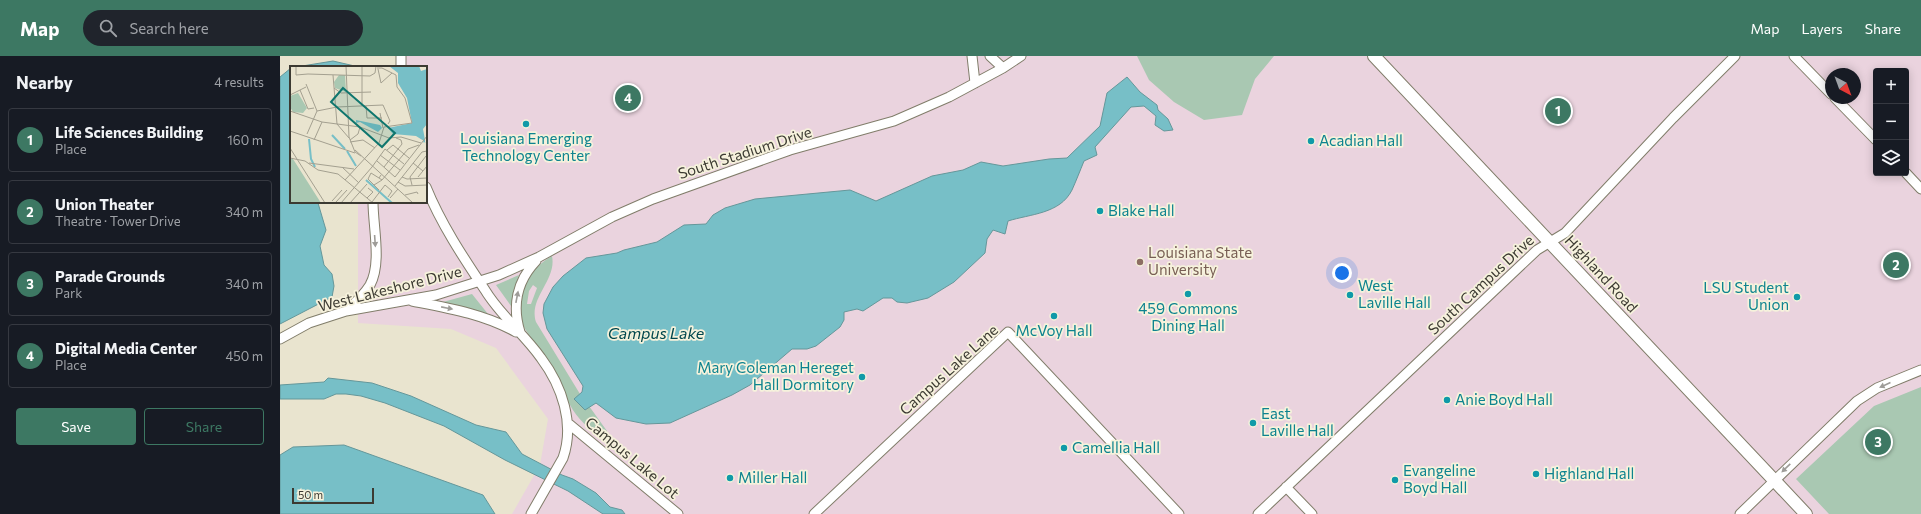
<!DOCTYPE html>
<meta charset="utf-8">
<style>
body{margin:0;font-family:Commissioner,sans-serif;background:#20242c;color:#f1f3f6}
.controls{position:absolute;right:12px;top:12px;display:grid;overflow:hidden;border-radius:4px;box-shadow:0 2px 10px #0003}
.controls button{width:36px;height:36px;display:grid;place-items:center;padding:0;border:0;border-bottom:1px solid #363941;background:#171b24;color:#f1f3f6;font:20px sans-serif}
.compass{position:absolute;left:1545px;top:12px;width:36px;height:36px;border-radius:50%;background:#171b24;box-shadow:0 2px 10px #0003;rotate:139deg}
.scale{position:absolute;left:12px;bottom:10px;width:82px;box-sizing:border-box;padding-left:4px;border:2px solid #3c3a32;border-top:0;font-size:11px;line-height:14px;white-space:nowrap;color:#3c3a32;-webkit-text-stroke:3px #f6f2dc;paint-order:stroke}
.you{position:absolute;left:1062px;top:217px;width:14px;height:14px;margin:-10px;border:3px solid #fff;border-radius:50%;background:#1a73e8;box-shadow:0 0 0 6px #1a73e833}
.badge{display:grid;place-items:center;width:26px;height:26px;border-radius:50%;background:#3d7863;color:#fff;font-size:13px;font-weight:700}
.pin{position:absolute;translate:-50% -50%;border:2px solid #fff;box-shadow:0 1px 4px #0006}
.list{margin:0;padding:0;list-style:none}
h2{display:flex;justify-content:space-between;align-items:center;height:52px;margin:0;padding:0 16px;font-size:17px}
h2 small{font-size:13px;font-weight:400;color:#9ea1a6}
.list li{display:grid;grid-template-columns:26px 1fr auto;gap:12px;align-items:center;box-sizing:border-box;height:64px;margin:0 8px 8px;padding:0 8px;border:1px solid #363941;border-radius:4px}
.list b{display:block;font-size:15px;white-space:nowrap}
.list p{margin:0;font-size:13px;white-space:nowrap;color:#9ea1a6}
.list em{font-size:13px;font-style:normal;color:#9ea1a6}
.actions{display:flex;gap:8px;padding:12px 16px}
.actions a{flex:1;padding:9px 0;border:1px solid #3d7863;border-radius:4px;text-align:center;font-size:14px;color:#3d7863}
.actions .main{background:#3d7863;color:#fff}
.icon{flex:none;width:22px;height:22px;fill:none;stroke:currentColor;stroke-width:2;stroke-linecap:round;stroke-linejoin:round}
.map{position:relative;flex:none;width:1641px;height:458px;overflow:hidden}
header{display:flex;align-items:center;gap:24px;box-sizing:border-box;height:56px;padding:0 20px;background:#3d7863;color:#fff}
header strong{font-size:19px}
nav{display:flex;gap:22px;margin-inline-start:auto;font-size:14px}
.search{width:280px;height:36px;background:#20242c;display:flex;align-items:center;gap:10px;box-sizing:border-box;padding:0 14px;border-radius:22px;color:#9ea1a6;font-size:15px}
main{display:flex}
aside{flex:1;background:#171b24}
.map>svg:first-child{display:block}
</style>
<header>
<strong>Map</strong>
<div class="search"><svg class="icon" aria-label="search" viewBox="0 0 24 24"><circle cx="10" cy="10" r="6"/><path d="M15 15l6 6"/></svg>Search here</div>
<nav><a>Map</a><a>Layers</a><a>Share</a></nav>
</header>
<main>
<aside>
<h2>Nearby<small>4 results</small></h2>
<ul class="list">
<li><span class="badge">1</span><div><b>Life Sciences Building</b><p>Place</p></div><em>160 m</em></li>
<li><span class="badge">2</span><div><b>Union Theater</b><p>Theatre · Tower Drive</p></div><em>340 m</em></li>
<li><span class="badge">3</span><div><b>Parade Grounds</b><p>Park</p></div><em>340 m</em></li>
<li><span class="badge">4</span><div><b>Digital Media Center</b><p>Place</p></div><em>450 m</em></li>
</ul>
<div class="actions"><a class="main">Save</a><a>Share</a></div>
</aside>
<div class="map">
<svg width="1641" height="458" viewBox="0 0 1641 458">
<rect width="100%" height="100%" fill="#e9e4cf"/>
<path fill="#ead3de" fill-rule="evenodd" d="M117,0h1524v458h-1409l28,-49 8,-46 -52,-71 -45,-19 -93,-6v-121h68v-135h-29zM1596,15h30v102h-30zM1551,18h24v24h-24z"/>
<path fill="#a9c8b2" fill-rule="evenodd" d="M857,0h137l-19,23 -13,36 -38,5 -30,-18 -25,-22z
M272,200c5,24 -24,42 -16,66l44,72 -5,5 9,10 5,-3 18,25 -6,8c-11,-10 -24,-20 -31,-34 -7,-12 -10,-26 -18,-39 -7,-13 -19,-24 -27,-37 -16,-27 2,-59 27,-73zM253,229l4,3 -6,16h-4l2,-13z
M239,219l-5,15 -3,16 -15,-21z
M192,238l16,20 -46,-12h1z
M1641,331v127h-92l-33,-35 78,-73z"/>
<path fill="#77bfc7" stroke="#65979a" d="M53,5l26,6h-63z
M11,12v134h29l-2,1 8,27 -6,16 4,19 8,9 2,12 -2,11 -52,27v-247z
M847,21l13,15 17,13 1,5 10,9 5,11 -9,1 -9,-6 1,-9 -12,-10 -13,1 -36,40 2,8 -13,6c-4,10 -8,20 -12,29 -12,24 -42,24 -64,31l-3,13 -12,-4 -6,9 -2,14 -31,29 -26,16 -21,5 -10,-1 -5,-4h-9l-20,13 -6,-2 -13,3v8l-4,7 -24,19 -9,3h-15l-42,36 -18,10 -62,28 -24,1 -30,-6 -20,-15 -11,7 -11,-11 8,-7 1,-6 -36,-57 -4,-16 1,-9 9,-17 10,-11 23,-18 31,-5 7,-3 33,-8 27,-17 22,-1 7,-9 12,-7 30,-9 95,-9 26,11 56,-25 31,-6 18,-8 22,4 46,-7 18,-1 33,-32 7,-33z
M48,322l44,5 39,13 65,29 30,7 16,22 40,21 11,4 23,14 14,14 12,3 3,4h-22l-35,-23 -63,-31 -61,-34 -59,-23 -24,-7 -15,-2h-10l-12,5h-44v-14l44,-3z
M64,389l139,50 12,19h-215v-59l13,-8z"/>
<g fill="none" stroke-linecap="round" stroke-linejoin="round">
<defs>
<path id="minor" d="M121,0v11
M692,0l3,27
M710,0l13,12
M1514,0l37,38
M1555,42l41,42
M1626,117l15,16
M146,131c15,37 37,70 59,103 15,25 39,44 56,68 21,28 34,66 22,100l-32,56
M132,245c36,7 72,13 104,31
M66,255c9,-8 18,-16 24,-26 12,-22 3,-58 3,-83
M240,276c-8,-26 -3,-51 16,-71
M0,283l29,-16 37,-12 90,-16 63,-20 40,-18 73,-40 41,-18 137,-49 104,-29 55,-24 54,-29 18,-12
M289,368l109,90
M1006,431l26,27
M534,458l194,-182 171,182
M978,458l279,-264 28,-17 108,-115 62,-62
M1460,458l117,-113 20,-13 44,-18"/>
<path id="tertiary" d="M1094,0l432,458"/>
</defs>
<use href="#minor" stroke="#817d6a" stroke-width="11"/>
<use href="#tertiary" stroke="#817d6a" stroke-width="14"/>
<use href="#minor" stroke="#fff" stroke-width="9"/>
<use href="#tertiary" stroke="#fff" stroke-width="12"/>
</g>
<defs><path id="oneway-solid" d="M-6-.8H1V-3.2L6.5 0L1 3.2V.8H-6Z"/></defs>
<g fill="#9e9c98">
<use href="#oneway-solid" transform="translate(95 185) rotate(86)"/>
<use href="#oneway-solid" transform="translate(237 241) rotate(-79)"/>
<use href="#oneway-solid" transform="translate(167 252) rotate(11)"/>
<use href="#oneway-solid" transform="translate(1605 329) rotate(156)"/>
<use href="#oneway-solid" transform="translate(1506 412) rotate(136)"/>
</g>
<g fill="#0f9aa8" stroke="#f6f2dc" stroke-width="1.5">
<circle cx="246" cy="68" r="4"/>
<circle cx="1031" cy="85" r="4"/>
<circle cx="820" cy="155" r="4"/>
<circle cx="908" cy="238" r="4"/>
<circle cx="1070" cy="239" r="4"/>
<circle cx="1517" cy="241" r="4"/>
<circle cx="774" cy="260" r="4"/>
<circle cx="582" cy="321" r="4"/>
<circle cx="1167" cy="344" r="4"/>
<circle cx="973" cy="367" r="4"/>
<circle cx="784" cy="392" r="4"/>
<circle cx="1256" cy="418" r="4"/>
<circle cx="450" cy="422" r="4"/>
<circle cx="1115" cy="424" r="4"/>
</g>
<circle fill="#8d6e63" stroke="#f6f2dc" stroke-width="1.5" cx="860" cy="206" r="4"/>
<g text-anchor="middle" stroke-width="3.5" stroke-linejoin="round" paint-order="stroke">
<g font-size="15" fill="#0d838f" stroke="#f6f2dc" text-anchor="start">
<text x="246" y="88" text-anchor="middle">Louisiana Emerging<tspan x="246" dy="17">Technology Center</tspan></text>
<text x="1039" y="90">Acadian Hall</text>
<text x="828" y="160">Blake Hall</text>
<text x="1078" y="235">West<tspan x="1078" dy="17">Laville Hall</tspan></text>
<text x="1509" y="237" text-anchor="end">LSU Student<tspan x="1509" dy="17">Union</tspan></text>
<text x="908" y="258" text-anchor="middle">459 Commons<tspan x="908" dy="17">Dining Hall</tspan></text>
<text x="774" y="280" text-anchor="middle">McVoy Hall</text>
<text x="574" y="317" text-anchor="end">Mary Coleman Hereget<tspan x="574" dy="17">Hall Dormitory</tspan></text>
<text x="1175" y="349">Anie Boyd Hall</text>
<text x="981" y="363">East<tspan x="981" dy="17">Laville Hall</tspan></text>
<text x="792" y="397">Camellia Hall</text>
<text x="1123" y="420">Evangeline<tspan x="1123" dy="17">Boyd Hall</tspan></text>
<text x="1264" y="423">Highland Hall</text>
<text x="458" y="427">Miller Hall</text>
</g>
<g font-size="15" fill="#3c3a32" stroke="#f6f2dc">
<text transform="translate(465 97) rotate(-18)" y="5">South Stadium Drive</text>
<text transform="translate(1321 218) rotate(47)" y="5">Highland Road</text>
<text transform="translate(1201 229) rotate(-43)" y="5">South Campus Drive</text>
<text transform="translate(110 233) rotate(-14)" y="5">West Lakeshore Drive</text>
<text transform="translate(669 314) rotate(-42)" y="5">Campus Lake Lane</text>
<text transform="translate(352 402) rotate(40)" y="5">Campus Lake Lot</text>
</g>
<g font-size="15" fill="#785e54" stroke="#f6f2dc" text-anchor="start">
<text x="868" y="202">Louisiana State<tspan x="868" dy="17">University</tspan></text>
</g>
<g font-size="16" font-style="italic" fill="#01474d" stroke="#f6f2dc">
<text x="376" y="283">Campus Lake</text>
</g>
</g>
<g transform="translate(10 10)">
<rect width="137" height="137" fill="#e9e4cf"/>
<path d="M49,9h6l1,17 -11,-4 -1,-6zM8,27l9,15 -4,5 -10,-1 -3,-5v-11zM0,92l3,1 28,44h-31z" fill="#a9c8b2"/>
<path d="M99,0h30l2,5 6,-2v55l-4,5 2,11v2h-1l3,1 -5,-1 2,-1 -8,-5 -23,-2 -5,-6 24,-5 -5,-25 -9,-15v-10zM66,54l24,5 2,3 -4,4 -18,-10 -4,1z" fill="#77bfc7"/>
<path fill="none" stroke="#77bfc7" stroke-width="2" d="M42,69l13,14M19,73l2,20 4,8M57,85l9,15M76,114l26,23"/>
<path fill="none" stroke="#a4a090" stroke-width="1" d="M6,0v9l12,-1M56,0l3,71 6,15 6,4M72,0v40M88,3l3,14 11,-10M18,8l62,2 5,-3 1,-7M43,9l4,49 12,14M16,18l11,27 -10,23M44,22l7,5 30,-1M10,24l8,19 6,-1M0,29l16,-8M76,40l1,12h15M0,45l32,11 38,5 29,11 12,-1 20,6M27,45l20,-4 46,-2 7,16 -2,3M90,47l3,15M0,65l65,22M24,74l8,-18M60,74l8,-6 2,-7M60,76l13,-2 12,8M0,82l35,55M65,84l58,53M97,84l6,-5 16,13M90,89l20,15M0,92l15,3 13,9 20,4 35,29M87,95l18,16 32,-41M19,97l45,6M123,97l10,8M52,101l17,16M94,101l18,-23 -1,-4 -5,-2M81,107l-3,6 11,11M81,107l8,5 2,-3M112,111l5,2 20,-1M128,111l9,-11M55,114l34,-37 5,-16 28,-4 -7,-25 -8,-11 -1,-12 -14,-7h-5M92,114l26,-31 11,-4M108,116l7,4 22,-1M84,119l8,-5 -3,-2M122,119l-2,-8 16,-21M105,120l27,-34 5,-1M115,129l12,-3 1,2M77,132l6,-6 -5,-4M100,132l8,-9M42,135l10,-11M46,136l11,-12M82,136l13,-17 7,6 -4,6M51,137l31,-36 13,-18 19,15M60,137l17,-19"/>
<path fill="#0f766e" fill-opacity="0.15" stroke="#0f766e" stroke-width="2" d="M53,22l52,45 -13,14 -51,-45z"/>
<rect width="137" height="137" fill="none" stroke="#3c3a32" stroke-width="2"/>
</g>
</svg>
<div class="controls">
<button>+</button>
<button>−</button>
<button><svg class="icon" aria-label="layers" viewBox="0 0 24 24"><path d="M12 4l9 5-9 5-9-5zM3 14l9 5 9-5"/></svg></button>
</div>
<svg class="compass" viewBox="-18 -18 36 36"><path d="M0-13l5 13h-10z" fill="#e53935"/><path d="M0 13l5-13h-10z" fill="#9ea1a6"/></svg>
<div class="scale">50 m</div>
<div class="you"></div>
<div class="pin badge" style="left:1278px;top:55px">1</div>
<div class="pin badge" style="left:1616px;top:209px">2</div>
<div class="pin badge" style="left:1598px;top:386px">3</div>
<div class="pin badge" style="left:348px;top:42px">4</div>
</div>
</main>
